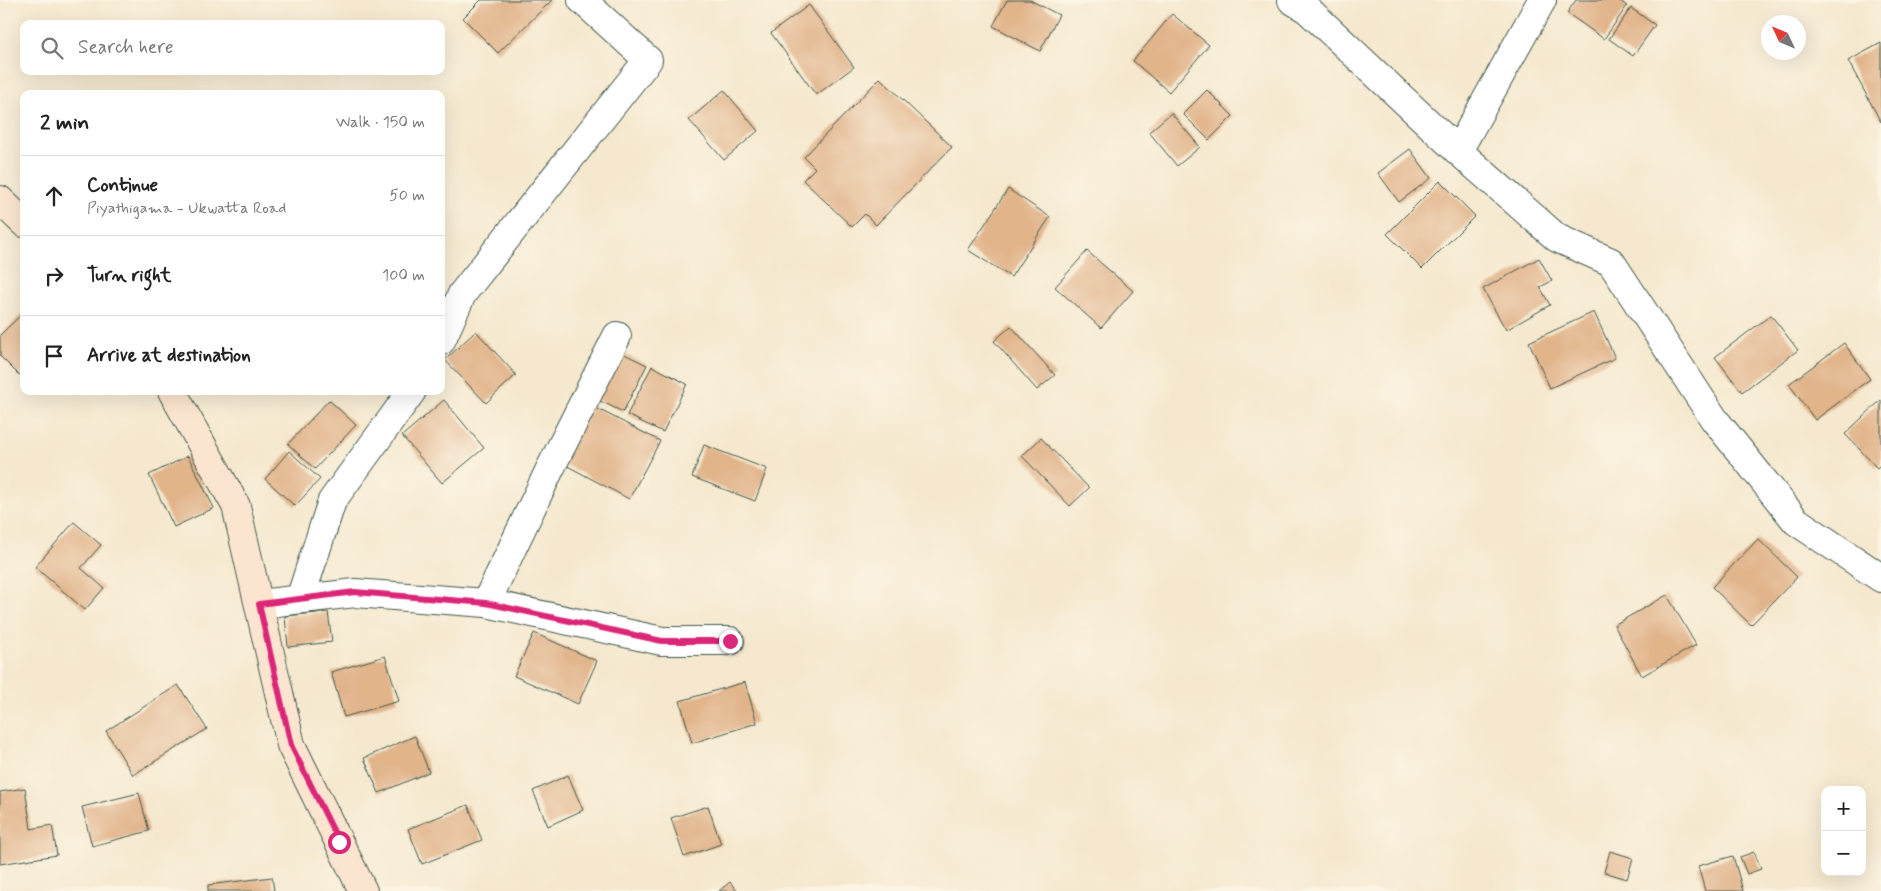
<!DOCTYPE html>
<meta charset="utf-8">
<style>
body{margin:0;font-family:Mynerve,sans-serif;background:#f2f2f2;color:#222}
.controls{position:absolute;right:15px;bottom:15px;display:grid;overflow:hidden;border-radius:10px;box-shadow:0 5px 20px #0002}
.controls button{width:45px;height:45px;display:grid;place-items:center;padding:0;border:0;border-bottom:1px solid #e0e0e0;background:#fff;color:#222;font:25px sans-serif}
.compass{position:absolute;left:1761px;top:15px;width:45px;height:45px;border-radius:50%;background:#fff;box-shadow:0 5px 20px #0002;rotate:314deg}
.stop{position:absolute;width:15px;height:15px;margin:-11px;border:4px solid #db2777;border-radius:50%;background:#fff}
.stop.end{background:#db2777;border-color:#fff;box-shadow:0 1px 5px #0008}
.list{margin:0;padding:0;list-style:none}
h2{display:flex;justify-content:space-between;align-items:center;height:65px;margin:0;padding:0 20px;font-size:21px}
h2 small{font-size:16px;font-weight:400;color:#767676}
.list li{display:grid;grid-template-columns:32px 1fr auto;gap:15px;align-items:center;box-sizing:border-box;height:80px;padding:0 20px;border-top:1px solid #e0e0e0}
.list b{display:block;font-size:19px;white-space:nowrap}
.list p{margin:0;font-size:16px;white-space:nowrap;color:#767676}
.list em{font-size:16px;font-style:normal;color:#767676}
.icon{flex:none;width:28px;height:28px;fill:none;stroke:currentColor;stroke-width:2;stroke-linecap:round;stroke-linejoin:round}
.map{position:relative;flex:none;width:1881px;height:891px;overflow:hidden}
.search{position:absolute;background:#fff;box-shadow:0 5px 20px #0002;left:20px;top:20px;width:425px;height:55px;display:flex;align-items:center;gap:12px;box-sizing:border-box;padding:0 18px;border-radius:10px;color:#767676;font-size:19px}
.panel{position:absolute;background:#fff;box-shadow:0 5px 20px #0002;left:20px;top:90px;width:425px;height:305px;border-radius:10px}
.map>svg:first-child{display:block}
</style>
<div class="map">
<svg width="1881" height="891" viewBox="0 0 1881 891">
<rect width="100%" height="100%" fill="#fcf5e5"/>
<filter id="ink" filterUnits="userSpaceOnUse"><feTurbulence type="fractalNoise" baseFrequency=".02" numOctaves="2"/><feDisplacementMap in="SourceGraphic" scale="10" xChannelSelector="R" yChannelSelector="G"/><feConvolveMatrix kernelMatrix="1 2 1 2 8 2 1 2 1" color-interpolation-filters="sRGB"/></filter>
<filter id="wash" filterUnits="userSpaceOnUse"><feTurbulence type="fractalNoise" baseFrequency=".0096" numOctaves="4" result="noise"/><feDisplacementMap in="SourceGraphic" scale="20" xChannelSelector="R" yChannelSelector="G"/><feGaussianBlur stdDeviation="1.12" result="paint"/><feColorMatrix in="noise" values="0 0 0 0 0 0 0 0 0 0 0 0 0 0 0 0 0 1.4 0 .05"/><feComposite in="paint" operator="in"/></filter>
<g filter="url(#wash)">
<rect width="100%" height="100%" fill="#f5e8ce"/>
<g id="blocks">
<path fill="#e1b48a" d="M481,0h71l-54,53 -35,-35z
M1007,0h23l29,15 -19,36 -47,-25z
M1576,0h43l8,6 -23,33 -37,-26z
M809,5l45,62 -38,28 -45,-62z
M1631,8l24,17 -22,31 -24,-17z
M1172,14l37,31 -40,47 -36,-31z
M1881,43v79l-33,-61z
M880,78l72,69 -76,78 -11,-11 -13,13 -49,-47 12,-12 -11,-11z
M724,90l34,41 -34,29 -35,-40z
M1207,90l26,26 -24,24 -26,-26z
M1171,113l29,34 -23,19 -28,-34z
M1410,149l21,29 -32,24 -21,-29z
M1440,181l35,35 -53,53 -35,-35z
M1008,189l42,28 -39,60 -43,-27z
M1087,251l46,40 -32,37 -46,-41z
M1539,258l13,23 -12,6 10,18 -44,25 -23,-41z
M24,312v58l-5,5 -19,-19v-21z
M1594,312l21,46 -65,30 -21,-46z
M1771,315l27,35 -56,42 -27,-35z
M1011,326l44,49 -18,15 -43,-49z
M476,331l40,44 -30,28 -41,-43z
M1844,343l26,36 -55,41 -26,-36z
M620,352l27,13 -24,47 -27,-13z
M652,366l35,18 -24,48 -36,-17z
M329,400l27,25 -41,44 -27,-25z
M444,400l40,48 -42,35 -40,-47z
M1881,400v64l-4,4 -32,-34z
M592,406l68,35 -31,58 -67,-36z
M1041,438l48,50 -19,18 -48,-50z
M704,445l63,24 -12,32 -63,-24z
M289,451l31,28 -25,27 -30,-27z
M188,456l26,52 -40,19 -25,-52z
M74,522l27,23 -20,23 23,20 -19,22 -50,-43z
M1758,539l39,38 -46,48 -39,-38z
M1667,595l29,50 -54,31 -28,-51z
M328,612l4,30 -44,5 -3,-31z
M534,633l63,28 -19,43 -64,-28z
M385,656l14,45 -55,16 -13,-45z
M745,682l12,41 -65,20 -12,-42z
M178,685l29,44 -74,46 -27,-44z
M415,736l14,36 -50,21 -15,-35z
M568,775l15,35 -35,16 -15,-35z
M25,788l6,41 21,-4 5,30 -57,9v-72z
M139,793l10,38 -57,15 -10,-39z
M468,805l14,35 -60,24 -14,-35z
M708,806l13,38 -37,13 -13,-39z
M1610,851l23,7 -6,21 -23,-7z
M1754,852l7,17 -14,5 -7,-17z
M1733,856l10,35h-38l-7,-25z
M272,877l2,14h-66v-6z
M730,882l7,9h-18z"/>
</g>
</g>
<g filter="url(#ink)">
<use href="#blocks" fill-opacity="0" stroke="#3f574b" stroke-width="1"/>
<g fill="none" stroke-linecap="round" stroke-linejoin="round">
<defs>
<path id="street" d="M1292,0l16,10 150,141 99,87 54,24 103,157 82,102 85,57
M1458,151l84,-151
M441,341l21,-47 186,-234 -66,-60
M300,599l32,-98 80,-110
M486,603l63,-132 68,-135
M259,604l96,-11 131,10 176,38h68"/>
<path id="secondary" d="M0,200l24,23
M172,391l64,115 55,239 72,146"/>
</defs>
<use href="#street" stroke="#3f574b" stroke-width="30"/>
<use href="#secondary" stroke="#3f574b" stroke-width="30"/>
<use href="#street" stroke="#fff" stroke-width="28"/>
<use href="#secondary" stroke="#fce5d0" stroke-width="28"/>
</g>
</g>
<g fill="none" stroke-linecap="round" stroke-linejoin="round" filter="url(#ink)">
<path stroke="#db2777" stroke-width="6" d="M339,842l-48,-97 -32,-141 96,-12 131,11 176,38h68"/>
</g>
</svg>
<div class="controls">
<button>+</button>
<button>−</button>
</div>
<svg class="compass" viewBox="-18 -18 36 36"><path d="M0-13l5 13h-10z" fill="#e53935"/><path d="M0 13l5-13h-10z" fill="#767676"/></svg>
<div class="stop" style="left:339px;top:842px"></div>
<div class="stop end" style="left:730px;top:641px"></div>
<div class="search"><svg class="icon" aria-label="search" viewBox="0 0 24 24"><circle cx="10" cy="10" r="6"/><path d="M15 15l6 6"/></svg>Search here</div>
<section class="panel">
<h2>2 min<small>Walk · 150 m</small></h2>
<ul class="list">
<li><svg class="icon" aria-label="ahead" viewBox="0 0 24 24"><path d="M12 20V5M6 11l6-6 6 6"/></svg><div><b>Continue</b><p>Piyathigama - Ukwatta Road</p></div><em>50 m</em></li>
<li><svg class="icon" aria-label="right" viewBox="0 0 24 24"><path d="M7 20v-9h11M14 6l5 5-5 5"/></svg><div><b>Turn right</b></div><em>100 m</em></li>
<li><svg class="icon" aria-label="arrive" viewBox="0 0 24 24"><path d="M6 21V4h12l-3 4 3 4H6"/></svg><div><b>Arrive at destination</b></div></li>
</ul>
</section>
</div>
